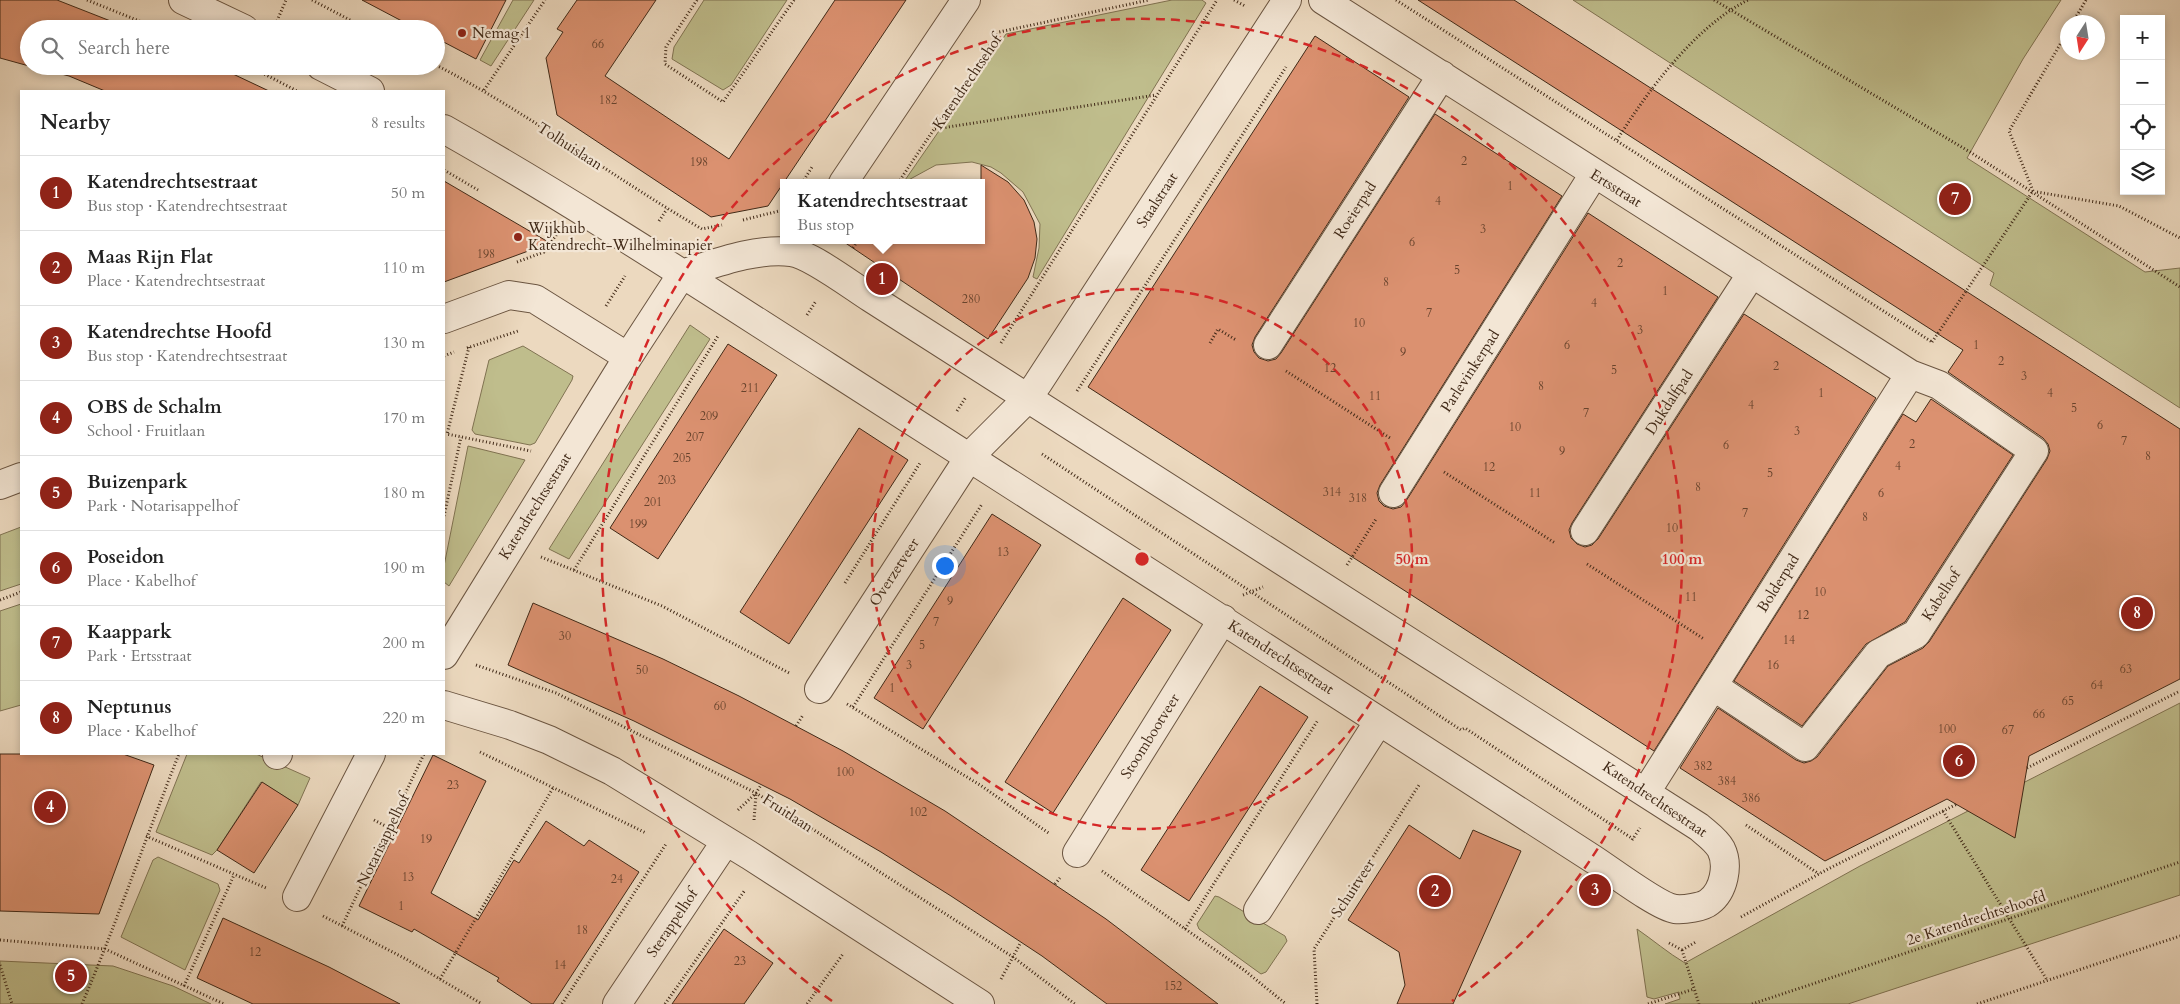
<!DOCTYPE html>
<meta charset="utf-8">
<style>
body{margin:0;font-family:Cardo,serif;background:#f2f2f2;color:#222}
.controls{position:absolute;right:15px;top:15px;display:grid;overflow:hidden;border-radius:0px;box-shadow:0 2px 8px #0003}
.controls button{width:45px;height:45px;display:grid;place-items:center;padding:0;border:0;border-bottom:1px solid #e0e0e0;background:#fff;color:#222;font:25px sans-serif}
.compass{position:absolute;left:2060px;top:15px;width:45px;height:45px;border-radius:50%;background:#fff;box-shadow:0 2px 8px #0003;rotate:192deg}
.you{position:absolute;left:944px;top:565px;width:18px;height:18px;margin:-12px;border:4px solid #fff;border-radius:50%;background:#1a73e8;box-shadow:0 0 0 8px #1a73e833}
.badge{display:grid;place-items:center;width:32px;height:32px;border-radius:50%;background:#8f2418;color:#fff;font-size:16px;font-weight:700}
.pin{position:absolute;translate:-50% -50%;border:2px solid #fff;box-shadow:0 1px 5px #0006}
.popup{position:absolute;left:780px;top:179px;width:205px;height:65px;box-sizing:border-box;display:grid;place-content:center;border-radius:0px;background:#fff;filter:drop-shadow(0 1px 4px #0005);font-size:16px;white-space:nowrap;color:#767676}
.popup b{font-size:19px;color:#222}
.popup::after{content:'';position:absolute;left:50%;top:100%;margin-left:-10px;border:10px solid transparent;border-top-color:#fff}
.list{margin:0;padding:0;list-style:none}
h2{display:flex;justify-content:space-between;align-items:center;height:65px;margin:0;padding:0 20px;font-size:21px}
h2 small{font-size:16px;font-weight:400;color:#767676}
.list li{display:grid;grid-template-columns:32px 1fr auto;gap:15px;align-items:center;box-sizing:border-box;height:75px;padding:0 20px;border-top:1px solid #e0e0e0}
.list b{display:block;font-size:19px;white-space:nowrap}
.list p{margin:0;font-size:16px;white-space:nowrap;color:#767676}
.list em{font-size:16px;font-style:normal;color:#767676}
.icon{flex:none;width:28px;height:28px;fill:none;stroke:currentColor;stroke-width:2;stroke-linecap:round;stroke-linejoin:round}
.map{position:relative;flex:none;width:2180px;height:1004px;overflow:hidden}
.search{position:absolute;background:#fff;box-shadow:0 2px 8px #0003;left:20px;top:20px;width:425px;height:55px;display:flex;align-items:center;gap:12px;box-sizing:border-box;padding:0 18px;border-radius:28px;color:#767676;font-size:19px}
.panel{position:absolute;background:#fff;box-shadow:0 2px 8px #0003;left:20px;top:90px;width:425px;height:665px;border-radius:0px}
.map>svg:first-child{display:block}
</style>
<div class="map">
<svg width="2180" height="1004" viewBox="0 0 2180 1004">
<rect width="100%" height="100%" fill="#ecd9bf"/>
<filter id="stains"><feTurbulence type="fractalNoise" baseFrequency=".004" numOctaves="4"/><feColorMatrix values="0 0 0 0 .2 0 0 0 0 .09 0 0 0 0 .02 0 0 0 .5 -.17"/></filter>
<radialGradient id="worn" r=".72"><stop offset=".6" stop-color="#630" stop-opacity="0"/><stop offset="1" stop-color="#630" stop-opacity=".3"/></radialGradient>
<path fill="#bfbd8c" stroke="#807352" d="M513,0h21l-43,66 -11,-6z
M704,0h83l-56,85 -8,5 -51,-31 2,-12z
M1172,0h30l4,3 -169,276 -4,-2 6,-29 1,-24 -17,-32 -22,-19 -10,-6 -19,-5 -36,3 -33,18 103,-149z
M1573,0h488l-38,59 -56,99 178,114 35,-4v140l-190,-123 4,-12z
M690,325l20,14 -141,220 -20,-10z
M523,346l50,30 -1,4 -37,63 -5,2 -55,-11 -3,-4 17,-70z
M468,446l57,14 -76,126 -5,-4v-16z
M21,527v57l-21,7v-56z
M21,604v101l-21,6v-100z
M2180,703v192l-332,109h-183l15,-5 -1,-7 -25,7 -7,-2 -10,-68c16,11 31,24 48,34l175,-97z
M187,754h69l54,24 -12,27 -37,-23 -44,68 -5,5 -56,-23z
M158,857l60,27 2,6 -35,80 -64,-33 32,-77z
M1215,896l4,1 66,39 2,5 -21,31 -5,2 -62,-45 -2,-5z
M0,961l113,5 60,20 38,18h-211z"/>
<path fill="#db9170" stroke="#402917" d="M0,0h57l74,29h-102v37l-29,-8z
M362,0h144l-30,59 -40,-21v-9h-19z
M577,0h79l-51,76 124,83 106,-159h71l-138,206 -57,11 -154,-102 -11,-57 17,-26 -6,-3z
M1418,0h96l666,429v250l-151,77 -14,82 -68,-39 -122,62 -145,-93 38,-60 78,52 8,3 7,-2 6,-4 71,-91 35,-18 6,-6 118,-183 3,-8 -2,-7 -5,-6 -95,-66 15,-22z
M1315,36l94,61 -154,240 -3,8 2,7 5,6 9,3 8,-2 5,-6 154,-239 127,82 -182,289 -3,8 2,8 5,5 9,3 8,-2 5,-6 182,-288 130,84 -146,226 -3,7 2,8 6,6 8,3 7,-2 6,-6 146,-225 132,84 -222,353 -566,-364z
M30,66h186l53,25h-164l-36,-15z
M981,165l27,17 16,18 10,22 3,17 -2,19 -7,20 -40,61 -147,-99h140z
M444,181l106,62 -106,39z
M728,344l49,31 -119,184 -48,-31z
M1931,399l82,56 -108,167 -39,22 -64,82 -68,-45 169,-267 13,8z
M859,428l49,32 -119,184 -49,-32z
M992,514l49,31 -118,184 -49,-31z
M1123,598l48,32 -118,183 -48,-31z
M533,603l130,56 76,37 104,55 102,60 161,108 112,85h-111l-65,-48 -91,-60 -70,-44 -91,-53 -156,-78 -126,-56z
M1260,686l48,31 -119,184 -48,-31z
M0,754h123l31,11 -55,149 -99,-3z
M433,755l53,26 -55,112 47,27 36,-60 5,3 27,-42 38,25 5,-6 50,32 -86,132h-21l-35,-23 2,-3 -85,-49 -2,3 -53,-26z
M262,782l36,23 -44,68 -37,-23z
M1409,825l51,34 13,-29 48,21 -68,153h-56l8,-19 -6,-33 -51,-32z
M223,918l106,49 71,37h-147l-56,-26z
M724,929l49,34 -29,41h-72z"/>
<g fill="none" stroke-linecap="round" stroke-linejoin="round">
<defs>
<path id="street" d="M183,0l61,29
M1323,0l587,374 29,11 95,66 -118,183 -38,20 -73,93 -92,-61
M321,66l49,25
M444,129c131,74 257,157 384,238 256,162 510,329 765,492 17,11 66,48 82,50 9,1 28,-2 34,-7 15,-11 20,-37 12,-53 -5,-9 -14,-15 -22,-22l-828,-529c-19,-12 -61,-44 -80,-46 -37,-4 -74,11 -109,22l-54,83 -184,298
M843,183l123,-183
M444,319l65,-24 26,4 93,58
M1268,345l174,-270
M0,485l21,-8
M1393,493l201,-319
M1585,531l167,-258
M819,689l151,-233 57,-57 11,-16 249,-383
M444,705l66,20 39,15 63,31 137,84 231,149
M277,755l1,-1
M1646,792l264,-418
M1077,853l146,-234
M297,897l74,-143
M1258,910l121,-189
M617,1004l109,-163"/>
</defs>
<use href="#street" stroke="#6b5541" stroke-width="30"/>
<path stroke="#402917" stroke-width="3" stroke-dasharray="1 2.5" stroke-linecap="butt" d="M87,0l72,29
M312,0l55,29
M697,0l-31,47 -1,17 58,38 71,-102
M1234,0l11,6
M1396,0l536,342
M1714,0l256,152 210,135
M277,21l9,-21
M2073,22l13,-22
M436,65c93,48 176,112 266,164l20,-4
M249,66l48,25
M484,90l61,-90
M935,129l221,-34
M1617,140c31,-50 79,-114 131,-140
M444,170l34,20
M802,183l10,-16
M898,183l101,-151 150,-32
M2033,191l-24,-60 59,-100
M2037,192l82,14 61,32
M743,220l40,-10
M659,221l8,-12
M853,248l5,-8
M517,262l27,-10 13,-18
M606,306l19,-30
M807,315l9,-14
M1932,342l101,-151
M1001,343l216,-343
M1210,343l8,-14 18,11
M469,347l-22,87 84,17
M467,348l51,-17
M444,356l10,-4
M1286,371l104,67
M1077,391l209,-324
M957,411l9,-14
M1042,454l419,276 4,-2 168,111
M1444,472l111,71
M444,516l17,-79
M541,557l121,49 129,68
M1587,564l117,75
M1347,565l29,-46
M574,570l144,-234
M845,583l75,-120
M1243,595l20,-8
M0,600l21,-8
M476,665l80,28 200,100 257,164 62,47
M847,704l133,81 70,49
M853,707l129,-203
M796,726l7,-11
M480,752l166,81
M2027,768l153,-77
M738,810l18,-17 5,-8
M1943,811l104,169
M374,820l15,8
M754,820l2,-26
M1746,825l73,49
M146,836l120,52
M1632,840l8,-12
M1102,871l142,99 42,34
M1055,884l5,-6
M323,916l83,43 76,45
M1741,917l87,-48 129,-65
M342,926l82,-172
M1185,929l133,-209
M0,940l105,9 119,55
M1669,943l13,7
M1682,950l14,-8
M1682,950l17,54
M0,965l12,39
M440,979l113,-191
M1001,979l20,-37
M184,986l50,-111
M82,1004c35,-82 64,-167 97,-250
M562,1004l104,-160
M665,1004l80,-114
M807,1004l36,-50
M1317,1004l-3,-55 105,-164
M1648,1004l46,-15
M1752,1004l428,-142
M1977,1004l203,-68"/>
<use href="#street" stroke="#f3e6d5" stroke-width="28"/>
</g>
<g fill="none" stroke="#d62828" stroke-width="2.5" stroke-dasharray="9 6">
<circle cx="1142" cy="559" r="270"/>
<path d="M832 1001A540 540 0 1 1 1452 1001"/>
</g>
<g fill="#8f2418" stroke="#f3e6d5" stroke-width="2">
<circle cx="462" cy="33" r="5"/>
<circle cx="518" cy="237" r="5"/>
</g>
<g text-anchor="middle" stroke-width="4.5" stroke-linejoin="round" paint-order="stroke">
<g font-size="12" fill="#67432d">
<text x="598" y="48">66</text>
<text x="608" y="104">182</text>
<text x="1464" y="165">2</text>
<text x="699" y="166">198</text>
<text x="1510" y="190">1</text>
<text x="1438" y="205">4</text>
<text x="1483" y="233">3</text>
<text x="1412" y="246">6</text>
<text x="486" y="258">198</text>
<text x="1620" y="267">2</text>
<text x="1457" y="274">5</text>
<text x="1386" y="286">8</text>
<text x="1665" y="295">1</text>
<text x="971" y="303">280</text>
<text x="1594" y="307">4</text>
<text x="1429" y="317">7</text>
<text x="1359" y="327">10</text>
<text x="1640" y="334">3</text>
<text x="1567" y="349">6</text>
<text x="1976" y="349">1</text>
<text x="1403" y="356">9</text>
<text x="2001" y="365">2</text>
<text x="1776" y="370">2</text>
<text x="1330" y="372">12</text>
<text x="1614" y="374">5</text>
<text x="2024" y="380">3</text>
<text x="1541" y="390">8</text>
<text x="750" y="392">211</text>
<text x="1821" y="397">1</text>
<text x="2050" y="397">4</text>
<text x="1375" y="400">11</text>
<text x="1751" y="409">4</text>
<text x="2074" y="412">5</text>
<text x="1586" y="417">7</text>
<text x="709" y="420">209</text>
<text x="2100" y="429">6</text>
<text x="1515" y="431">10</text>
<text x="1797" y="435">3</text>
<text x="695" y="441">207</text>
<text x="2124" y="445">7</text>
<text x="1912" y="448">2</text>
<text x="1726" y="449">6</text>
<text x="1562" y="455">9</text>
<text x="2148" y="460">8</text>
<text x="682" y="462">205</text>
<text x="1898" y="470">4</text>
<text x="1489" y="471">12</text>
<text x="1770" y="477">5</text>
<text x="667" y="484">203</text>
<text x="1698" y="491">8</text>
<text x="1332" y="496">314</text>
<text x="1535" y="497">11</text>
<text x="1881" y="497">6</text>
<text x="1358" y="502">318</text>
<text x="653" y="506">201</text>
<text x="1745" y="517">7</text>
<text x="1865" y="521">8</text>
<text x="638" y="528">199</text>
<text x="1672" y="532">10</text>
<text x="1003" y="556">13</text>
<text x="1820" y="596">10</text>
<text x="1691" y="601">11</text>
<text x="950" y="605">9</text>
<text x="1803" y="619">12</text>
<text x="936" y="626">7</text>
<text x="565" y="640">30</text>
<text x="1789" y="644">14</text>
<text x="922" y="649">5</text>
<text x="909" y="669">3</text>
<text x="1773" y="669">16</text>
<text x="2126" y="673">63</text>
<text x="642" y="674">50</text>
<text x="2097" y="689">64</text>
<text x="892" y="692">1</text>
<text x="2068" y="705">65</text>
<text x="720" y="710">60</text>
<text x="2039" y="718">66</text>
<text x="1947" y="733">100</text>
<text x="2008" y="734">67</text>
<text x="1703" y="770">382</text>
<text x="845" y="776">100</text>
<text x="1727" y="785">384</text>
<text x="453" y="789">23</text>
<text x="1751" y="802">386</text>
<text x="918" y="816">102</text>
<text x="426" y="843">19</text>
<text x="408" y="881">13</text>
<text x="617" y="883">24</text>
<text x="401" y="910">1</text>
<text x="582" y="934">18</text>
<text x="255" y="956">12</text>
<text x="740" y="965">23</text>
<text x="560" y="969">14</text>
<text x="1173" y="990">152</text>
</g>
<g font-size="15" fill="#402917" stroke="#f3e6d5" text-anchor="start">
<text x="472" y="38">Nemag 1</text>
<text x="528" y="233">Wijkhub<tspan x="528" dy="17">Katendrecht-Wilhelminapier</tspan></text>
</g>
<g font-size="15" fill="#402917" stroke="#f3e6d5">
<text transform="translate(967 82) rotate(-56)" y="5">Katendrechtsehof</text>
<text transform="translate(570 146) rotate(33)" y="5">Tolhuislaan</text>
<text transform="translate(1616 188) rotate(32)" y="5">Ertsstraat</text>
<text transform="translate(1157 200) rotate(-57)" y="5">Staalstraat</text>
<text transform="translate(1355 210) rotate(-57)" y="5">Roeierpad</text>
<text transform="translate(1470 371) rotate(-57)" y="5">Parlevinkerpad</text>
<text transform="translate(1669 402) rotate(-57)" y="5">Dukdalfpad</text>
<text transform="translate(535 506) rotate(-58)" y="5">Katendrechtsestraat</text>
<text transform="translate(894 572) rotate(-57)" y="5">Overzetveer</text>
<text transform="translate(1778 583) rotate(-58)" y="5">Bolderpad</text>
<text transform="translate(1941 595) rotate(-57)" y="5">Kabelhof</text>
<text transform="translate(1281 657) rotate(33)" y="5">Katendrechtsestraat</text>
<text transform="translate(1150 736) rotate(-58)" y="5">Stoombootveer</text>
<text transform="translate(1655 799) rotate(34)" y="5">Katendrechtsestraat</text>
<text transform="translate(788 813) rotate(33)" y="5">Fruitlaan</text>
<text transform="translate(383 840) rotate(-64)" y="5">Notarisappelhof</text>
<text transform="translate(1353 888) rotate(-57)" y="5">Schuitveer</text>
<text transform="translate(1976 918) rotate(-18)" y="5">2e Katendrechtsehoofd</text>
<text transform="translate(672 923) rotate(-56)" y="5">Sterappelhof</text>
</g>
</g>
<circle cx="1142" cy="559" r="8" fill="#d62828" stroke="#f3e6d5" stroke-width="2.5"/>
<g font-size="15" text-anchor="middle" font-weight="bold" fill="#d62828" stroke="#f3e6d5" stroke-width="4.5" stroke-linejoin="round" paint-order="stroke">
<text x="1412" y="564">50 m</text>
<text x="1682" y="564">100 m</text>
</g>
<rect width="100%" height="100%" filter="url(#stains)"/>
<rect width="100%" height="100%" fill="url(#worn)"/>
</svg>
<div class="controls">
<button>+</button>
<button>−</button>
<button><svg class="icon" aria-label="locate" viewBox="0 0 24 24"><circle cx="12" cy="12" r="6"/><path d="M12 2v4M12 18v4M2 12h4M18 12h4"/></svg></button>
<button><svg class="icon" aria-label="layers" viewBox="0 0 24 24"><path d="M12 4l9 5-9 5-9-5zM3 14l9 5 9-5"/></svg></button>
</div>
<svg class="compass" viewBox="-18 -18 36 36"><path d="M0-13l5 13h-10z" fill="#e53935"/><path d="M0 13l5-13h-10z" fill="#767676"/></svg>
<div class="you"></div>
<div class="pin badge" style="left:882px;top:279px">1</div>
<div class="popup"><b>Katendrechtsestraat</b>Bus stop</div>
<div class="pin badge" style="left:1435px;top:891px">2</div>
<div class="pin badge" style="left:1595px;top:890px">3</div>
<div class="pin badge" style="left:50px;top:807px">4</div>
<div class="pin badge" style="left:71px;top:976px">5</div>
<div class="pin badge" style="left:1959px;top:761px">6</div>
<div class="pin badge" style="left:1955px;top:199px">7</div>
<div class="pin badge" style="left:2137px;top:613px">8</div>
<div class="search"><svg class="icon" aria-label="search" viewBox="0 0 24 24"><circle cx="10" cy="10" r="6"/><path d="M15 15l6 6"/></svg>Search here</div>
<section class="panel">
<h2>Nearby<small>8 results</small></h2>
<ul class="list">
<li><span class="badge">1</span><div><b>Katendrechtsestraat</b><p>Bus stop · Katendrechtsestraat</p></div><em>50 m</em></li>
<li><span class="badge">2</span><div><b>Maas Rijn Flat</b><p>Place · Katendrechtsestraat</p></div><em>110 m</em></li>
<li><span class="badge">3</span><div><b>Katendrechtse Hoofd</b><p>Bus stop · Katendrechtsestraat</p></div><em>130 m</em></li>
<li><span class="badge">4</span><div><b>OBS de Schalm</b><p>School · Fruitlaan</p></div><em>170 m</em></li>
<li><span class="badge">5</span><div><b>Buizenpark</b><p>Park · Notarisappelhof</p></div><em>180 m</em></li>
<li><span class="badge">6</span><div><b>Poseidon</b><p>Place · Kabelhof</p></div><em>190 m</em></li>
<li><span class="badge">7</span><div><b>Kaappark</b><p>Park · Ertsstraat</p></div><em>200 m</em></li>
<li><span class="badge">8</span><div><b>Neptunus</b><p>Place · Kabelhof</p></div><em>220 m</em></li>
</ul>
</section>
</div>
